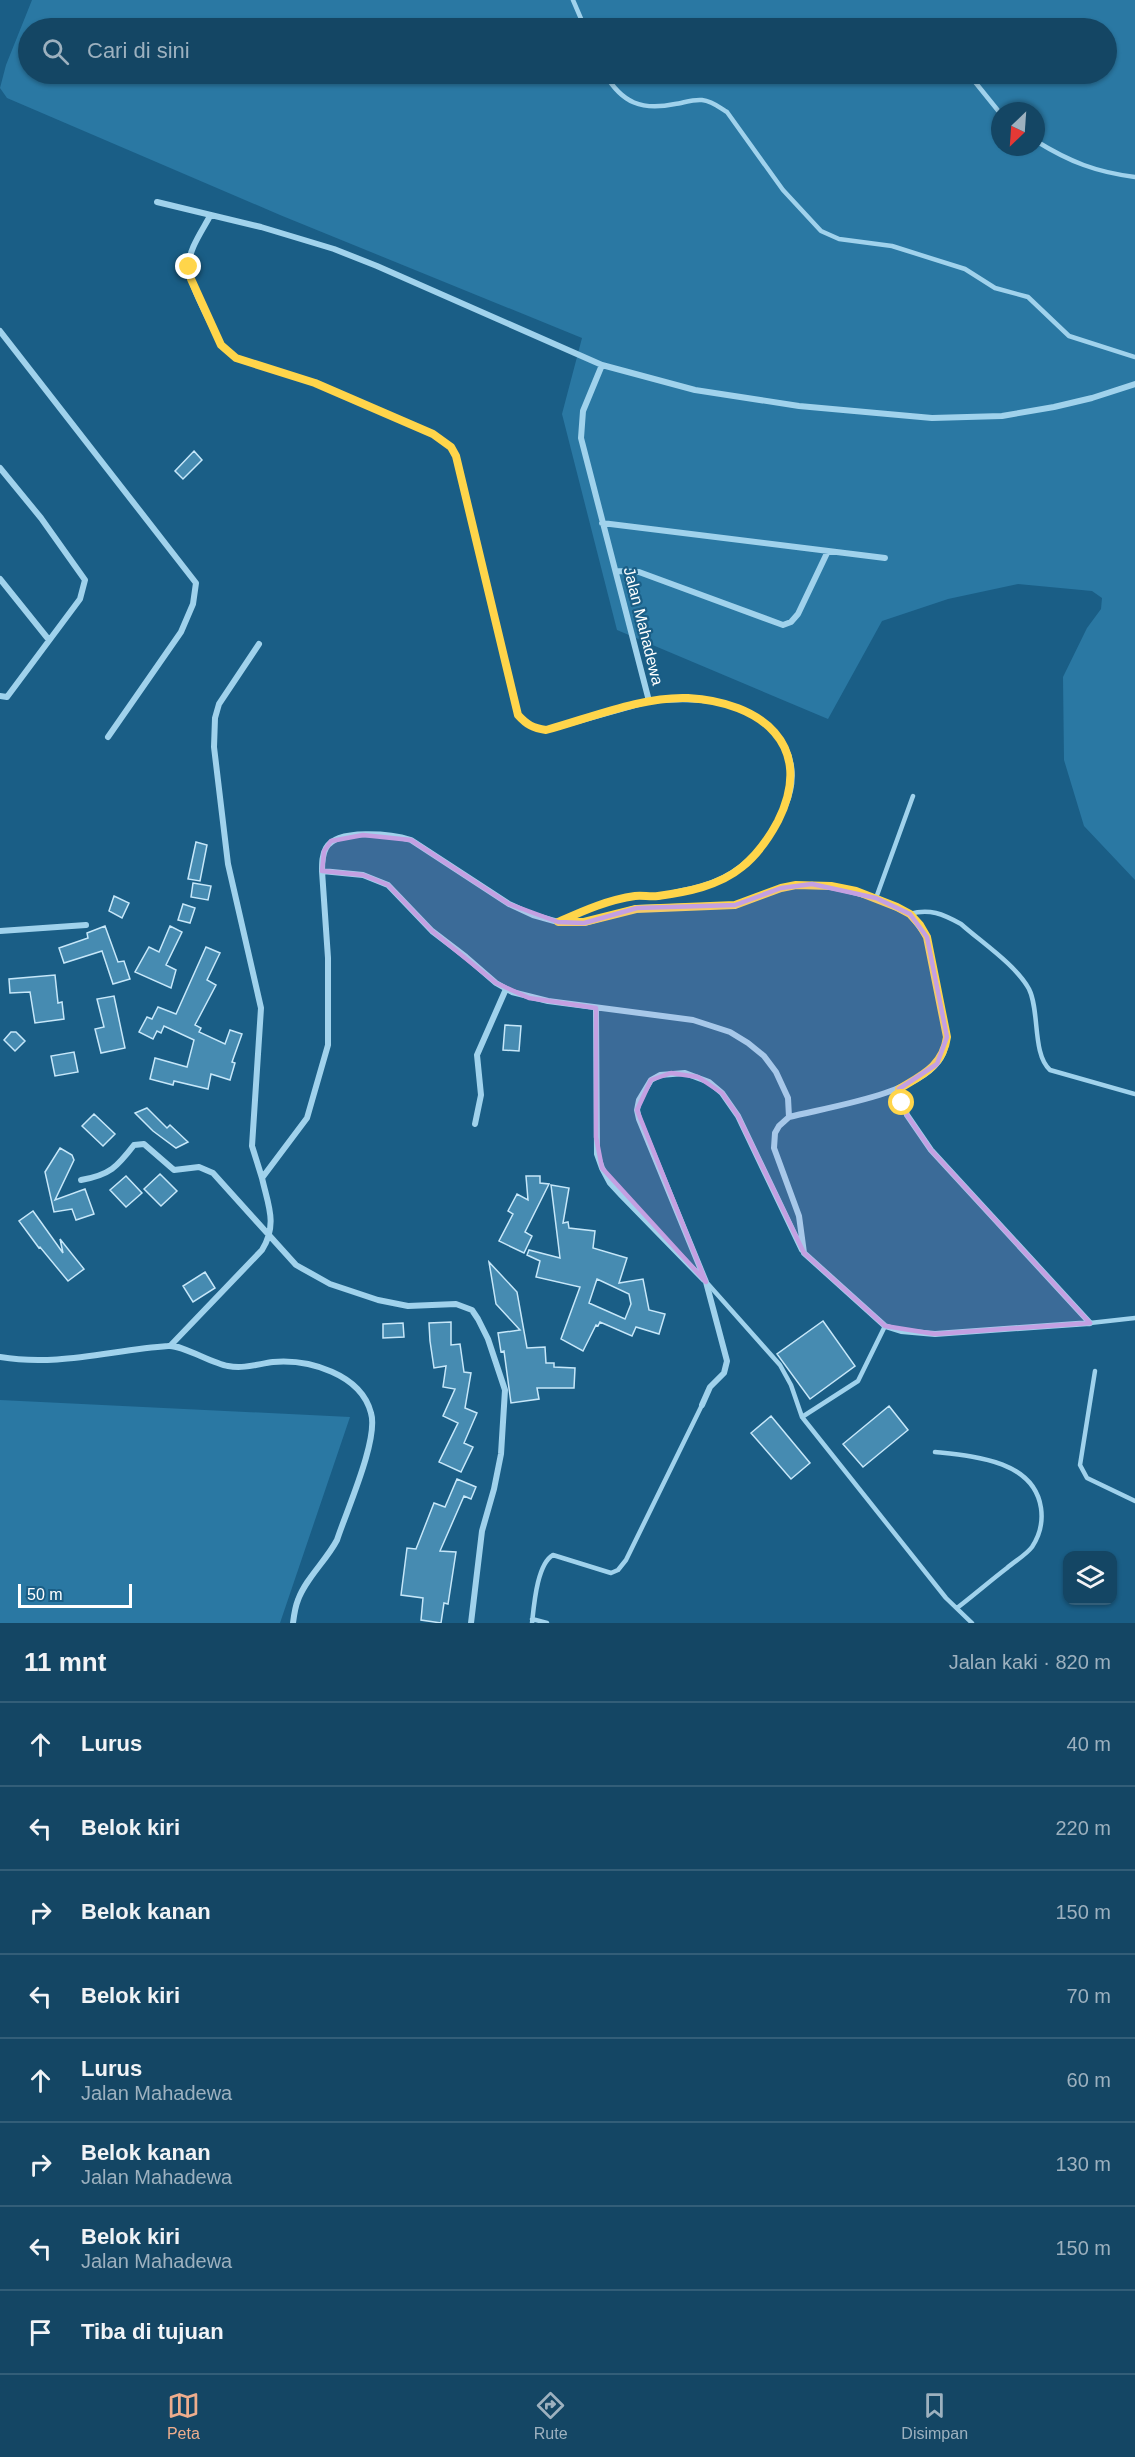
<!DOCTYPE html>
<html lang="id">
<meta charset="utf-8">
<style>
body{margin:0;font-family:Arial,sans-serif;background:#1d4d6a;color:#f1f3f6}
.controls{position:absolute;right:18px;bottom:18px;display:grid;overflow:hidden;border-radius:12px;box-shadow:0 2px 4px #0004}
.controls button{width:54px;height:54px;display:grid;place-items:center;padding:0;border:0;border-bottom:2px solid #335e78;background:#144664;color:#f1f3f6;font:30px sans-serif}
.compass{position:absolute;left:991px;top:102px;width:54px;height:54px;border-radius:50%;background:#144664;box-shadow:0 2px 4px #0004;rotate:205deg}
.scale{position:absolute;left:18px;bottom:15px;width:114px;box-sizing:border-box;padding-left:6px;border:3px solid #fff;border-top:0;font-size:16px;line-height:21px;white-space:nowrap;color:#fff;-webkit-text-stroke:4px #1a5e86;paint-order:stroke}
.stop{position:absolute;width:18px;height:18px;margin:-14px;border:4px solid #ffd54a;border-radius:50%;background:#fff}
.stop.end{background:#ffd54a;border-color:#fff;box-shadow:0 2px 6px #0008}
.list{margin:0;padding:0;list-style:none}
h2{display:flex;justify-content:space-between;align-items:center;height:78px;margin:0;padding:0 24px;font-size:26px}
h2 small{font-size:20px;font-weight:400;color:#9db1bf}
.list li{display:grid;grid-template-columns:39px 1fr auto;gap:18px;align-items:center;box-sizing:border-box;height:84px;padding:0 24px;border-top:2px solid #335e78}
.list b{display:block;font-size:22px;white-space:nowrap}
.list p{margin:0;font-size:20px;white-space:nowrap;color:#9db1bf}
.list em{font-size:20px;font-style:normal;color:#9db1bf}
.icon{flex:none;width:33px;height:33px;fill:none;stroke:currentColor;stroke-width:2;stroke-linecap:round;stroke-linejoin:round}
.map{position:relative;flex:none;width:1135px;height:1623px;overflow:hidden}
.search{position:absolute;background:#144664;box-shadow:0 2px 4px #0004;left:18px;right:18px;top:18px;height:66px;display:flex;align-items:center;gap:15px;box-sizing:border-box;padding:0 21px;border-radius:33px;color:#9db1bf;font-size:22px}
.sheet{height:750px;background:#144664}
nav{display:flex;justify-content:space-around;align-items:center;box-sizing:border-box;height:84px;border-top:2px solid #335e78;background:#144664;font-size:16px;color:#9db1bf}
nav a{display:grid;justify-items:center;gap:3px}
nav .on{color:#eead8d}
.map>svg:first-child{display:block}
</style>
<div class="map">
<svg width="1135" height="1623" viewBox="0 0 1135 1623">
<rect width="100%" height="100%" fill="#1a5e86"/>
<path fill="#2a78a3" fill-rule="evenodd" d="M32,0h1103v880l-51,-54 -20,-66 -1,-83 24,-49 14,-19 1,-11 -10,-7 -74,-7 -70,15 -66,22 -54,98 -211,-89 -55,-216 20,-76 -302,-123 -273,-117 -7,-10 6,-23zM28,28h1078v46h-1078zM1000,111h36v36h-36z
M0,1400l350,17 -70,206h-280z"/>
<path fill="#468bb1" stroke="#c6e7f9" stroke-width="1.5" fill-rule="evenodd" d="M194,451l8,9 -19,19 -8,-8z
M196,842l11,3 -7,36 -12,-2z
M193,883l18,3 -3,14 -17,-3z
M114,896l15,7 -7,15 -13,-7z
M183,904l12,4 -5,15 -12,-3z
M105,926l13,36 6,-1 6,18 -17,5 -11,-33 -38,12 -5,-15 29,-10 -1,-5z
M170,926l12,6 -16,33 10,5 -5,18 -36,-16 14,-25 10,5z
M206,947l14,6 -13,27 9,5 -21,40 6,3 -2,4 26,12 5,-14 12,4 -10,28 3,1 -5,17 -19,-6 -3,15 -34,-8 -1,4 -23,-6 5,-21 32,9 7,-27 -30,-14 -3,7 -4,-2 -4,8 -14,-7 8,-15 5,2 6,-12 18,7z
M55,975l3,28 4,-1 2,17 -29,4 -5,-31 -20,1 -1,-14z
M114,996l11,52 -24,5 -6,-24 9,-2 -7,-28z
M505,1025l16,1 -2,25 -16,-1z
M11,1032h5l9,9 -10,10 -11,-11z
M74,1052l4,20 -23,4 -4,-20z
M147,1108l20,20 3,-3 18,17 -12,6 -23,-17 -18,-18z
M94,1114l21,20 -12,12 -21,-20z
M60,1148l12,7 2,5 -19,40 30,-11 9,25 -18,6 -4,-11 -18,3 -9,-40z
M160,1174l17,17 -16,15 -17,-17z
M126,1176l16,17 -16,14 -16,-17z
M526,1176h14v7l9,1 -24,48 7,4 -8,17 -25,-12 14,-27 -5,-3 9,-17 11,6z
M551,1185l18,3 -6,35 5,-1 1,6 26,3 -2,17 34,10 -8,25 24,-4 6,31 16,4 -6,20 -23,-7 -4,9 -32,-14 -2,4 -2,-1 -13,26 -22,-12 19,-52 -44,-10 4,-16 -13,-6 2,-5 31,8zM597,1279l32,15 2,10 -6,15 -36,-16z
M33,1211l30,42 -3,-14 24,30 -16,12 -28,-34 -1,1 -20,-27z
M489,1262l28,30 10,56 18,-1 1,16h8v4l21,1 -1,20h-37l2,11 -28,4 -7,-52 -3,1 -3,-19 22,-3 -24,-26z
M205,1272l10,16 -22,14 -10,-16z
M823,1321l32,45 -45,33 -33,-45z
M451,1322v23l9,-1 4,28 7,1 -6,35 12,5 -13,30 9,4 -12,25 -22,-10 19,-39 -15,-7 12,-27 -12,-2 3,-21 -12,2 -4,-27 -1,-18z
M403,1323l1,14 -21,1v-14z
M889,1406l19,24 -45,37 -20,-23z
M771,1416l39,47 -19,16 -40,-46z
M457,1479l19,8 -5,12 -7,-3 -24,55 16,1 -8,52 -4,-1 -3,20 -20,-3 2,-22 -22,-3 6,-47 9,1 18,-46 11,4z"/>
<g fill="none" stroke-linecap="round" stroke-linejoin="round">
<path stroke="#a0d2ec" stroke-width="4.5" d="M573,0l12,28
M605,74c17,29 37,37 70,30 8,-1 18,-5 27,-4 10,1 17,7 25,12l56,78 38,41 18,8 53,7 73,23 30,19 33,9 41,39 66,21
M975,82l25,31
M1036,141c34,21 60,31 99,36
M876,898l37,-102
M910,914c19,-6 33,0 51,10 20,18 55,41 68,65 11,22 3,65 21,81l85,24
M708,1284l72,81 11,20 11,32
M1090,1323l45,-5
M885,1326l-27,55 -56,36 144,181 26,25
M1095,1371l-15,94 7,13 48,23
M935,1452c38,4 99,8 106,56 2,14 -1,27 -9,39 -6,8 -17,14 -25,21 -17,13 -33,27 -50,40
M532,1619l15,4
M532,1623c2,-18 5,-59 21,-68l58,18 7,-3 8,-10 76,-155"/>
<path stroke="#a0d2ec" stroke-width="6" d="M157,202l104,25 73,22 43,17 225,99 93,25 104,16 133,12 70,-2 52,-9 38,-9 43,-14
M210,216c-8,15 -22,34 -21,51 0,19 24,59 32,78l15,13 79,25 118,51 18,13 5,9 62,259c9,10 15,13 28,15l103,-29 -68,-263 2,-27 19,-46
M0,331l196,252 -3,21 -12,28 -73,105
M0,468l41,50 44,62 -5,19 -73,98 -7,-1
M602,523l283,35
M616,571l23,1 144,53 8,-3 7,-8 30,-63
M0,579l49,61
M259,644l-40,60 -4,14 -1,29 14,117 33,144 -9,138 10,32
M322,871l41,4 25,10 44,46 34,26 30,26 16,9 36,9 145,19 37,12 18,11 16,13 12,16 12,26 1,19
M559,922c25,-12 51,-23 78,-26 6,-1 12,1 18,1 9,-1 18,-4 27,-6 53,-9 81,-36 103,-85 11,-25 9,-51 -9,-72 -32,-37 -82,-37 -127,-33
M0,931l86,-6
M596,1008l1,146 5,14 8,15 12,13 82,84
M899,1089l8,26 24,35 159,173
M475,1124l6,-29 -4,-40 29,-66
M81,1180c29,-5 36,-13 53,-35l10,-1 30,26 25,-3 14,6 83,92 34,19 48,16 30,6 48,-2 16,6 6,9 10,20 17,51 -4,64 -7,35 -12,42 -11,92
M171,1345l91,-95c16,-26 6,-45 0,-72l45,-60 21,-73v-87l-6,-87c0,-8 0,-16 4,-23 11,-20 66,-14 85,-8l98,64 24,11 25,7 26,1 53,-15 98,-3 46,-17 15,-3 35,1 45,12 34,16 17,23 20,100c-1,9 -3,18 -9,25 -25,33 -110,45 -149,55l-10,9 -4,7 -1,15 25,68 5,37 81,73 16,5 34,3 155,-11
M0,1357c58,10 111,-7 168,-11 13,-2 43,17 60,20 16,3 30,-2 45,-4 36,-3 88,12 98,51 8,26 -25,99 -34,127 -11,21 -31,38 -39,60 -3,7 -4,15 -5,23
M702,1405l8,-18 14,-14 3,-12 -21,-79 -67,-163 -2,-9 2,-10 12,-20 9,-5 25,-2 24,9 13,11 16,23 64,134"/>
</g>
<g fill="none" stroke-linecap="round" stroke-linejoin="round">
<path stroke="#ffd54a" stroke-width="8" d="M189,267l2,12 30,66 15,13 79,25 118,51 18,13 5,9 62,259c9,10 15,13 28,15 44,-12 97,-34 142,-32 73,4 128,47 90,123 -9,17 -20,33 -36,46 -23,19 -55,25 -84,29 -8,1 -16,-1 -23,0 -28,4 -52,15 -77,26h26l52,-13 99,-4 46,-17 15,-3 35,1 25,5 41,16 13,7 10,11 7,12 20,100c-4,29 -25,38 -48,52l3,14"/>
</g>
<path fill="#c4a0e2" fill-opacity="0.2" stroke="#c4a0e2" stroke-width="4.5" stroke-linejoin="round" d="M363,835l48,5 98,64 49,18 26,1 53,-15 98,-3 46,-17 31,-4 64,14 34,16 17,23 20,100 -10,27 -38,25 8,26 24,35 159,173 -155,11 -50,-8 -81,-73 -66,-137 -16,-23 -24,-16 -27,-4 -20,7 -14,30 69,172 -104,-114 -6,-31v-129l-67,-10 -33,-15 -64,-52 -44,-46 -25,-10 -41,-4 2,-20 7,-10z"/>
<g text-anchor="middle" stroke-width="4.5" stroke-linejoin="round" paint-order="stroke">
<g font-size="16" fill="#fff" stroke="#1a5e86">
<text transform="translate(644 626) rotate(76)" y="6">Jalan Mahadewa</text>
</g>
</g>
</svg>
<div class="controls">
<button><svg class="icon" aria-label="layers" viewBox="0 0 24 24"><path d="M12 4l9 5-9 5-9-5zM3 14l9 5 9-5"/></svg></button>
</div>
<svg class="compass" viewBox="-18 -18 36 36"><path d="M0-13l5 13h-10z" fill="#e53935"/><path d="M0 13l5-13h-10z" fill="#9db1bf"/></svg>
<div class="scale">50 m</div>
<div class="stop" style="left:902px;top:1103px"></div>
<div class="stop end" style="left:189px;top:267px"></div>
<div class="search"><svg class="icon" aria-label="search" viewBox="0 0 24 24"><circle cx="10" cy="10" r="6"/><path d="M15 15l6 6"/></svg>Cari di sini</div>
</div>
<section class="sheet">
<h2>11 mnt<small>Jalan kaki · 820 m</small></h2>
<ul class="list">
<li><svg class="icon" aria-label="ahead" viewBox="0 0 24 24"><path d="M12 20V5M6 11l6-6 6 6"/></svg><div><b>Lurus</b></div><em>40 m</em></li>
<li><svg class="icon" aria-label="left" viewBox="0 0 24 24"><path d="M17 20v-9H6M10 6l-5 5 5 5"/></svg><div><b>Belok kiri</b></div><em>220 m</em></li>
<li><svg class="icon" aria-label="right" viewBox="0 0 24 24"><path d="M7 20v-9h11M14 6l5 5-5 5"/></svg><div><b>Belok kanan</b></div><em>150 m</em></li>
<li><svg class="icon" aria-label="left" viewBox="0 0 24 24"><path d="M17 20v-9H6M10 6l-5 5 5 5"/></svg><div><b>Belok kiri</b></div><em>70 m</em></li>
<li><svg class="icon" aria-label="ahead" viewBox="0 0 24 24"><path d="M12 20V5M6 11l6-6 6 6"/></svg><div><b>Lurus</b><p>Jalan Mahadewa</p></div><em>60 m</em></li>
<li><svg class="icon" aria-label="right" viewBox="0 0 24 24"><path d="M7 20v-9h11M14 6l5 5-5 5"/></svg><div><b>Belok kanan</b><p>Jalan Mahadewa</p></div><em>130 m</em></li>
<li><svg class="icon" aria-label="left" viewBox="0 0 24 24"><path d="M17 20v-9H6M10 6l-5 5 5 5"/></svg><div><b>Belok kiri</b><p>Jalan Mahadewa</p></div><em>150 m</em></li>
<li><svg class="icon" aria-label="arrive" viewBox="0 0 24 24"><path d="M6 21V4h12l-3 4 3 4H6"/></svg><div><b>Tiba di tujuan</b></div></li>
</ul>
</section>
<nav>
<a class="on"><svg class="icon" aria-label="map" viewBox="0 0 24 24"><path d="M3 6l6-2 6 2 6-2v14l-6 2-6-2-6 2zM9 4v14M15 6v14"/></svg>Peta</a>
<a><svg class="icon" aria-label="directions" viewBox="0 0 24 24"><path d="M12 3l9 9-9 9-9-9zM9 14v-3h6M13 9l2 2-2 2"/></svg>Rute</a>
<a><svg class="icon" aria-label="saved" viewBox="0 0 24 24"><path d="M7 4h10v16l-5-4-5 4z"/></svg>Disimpan</a>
</nav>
